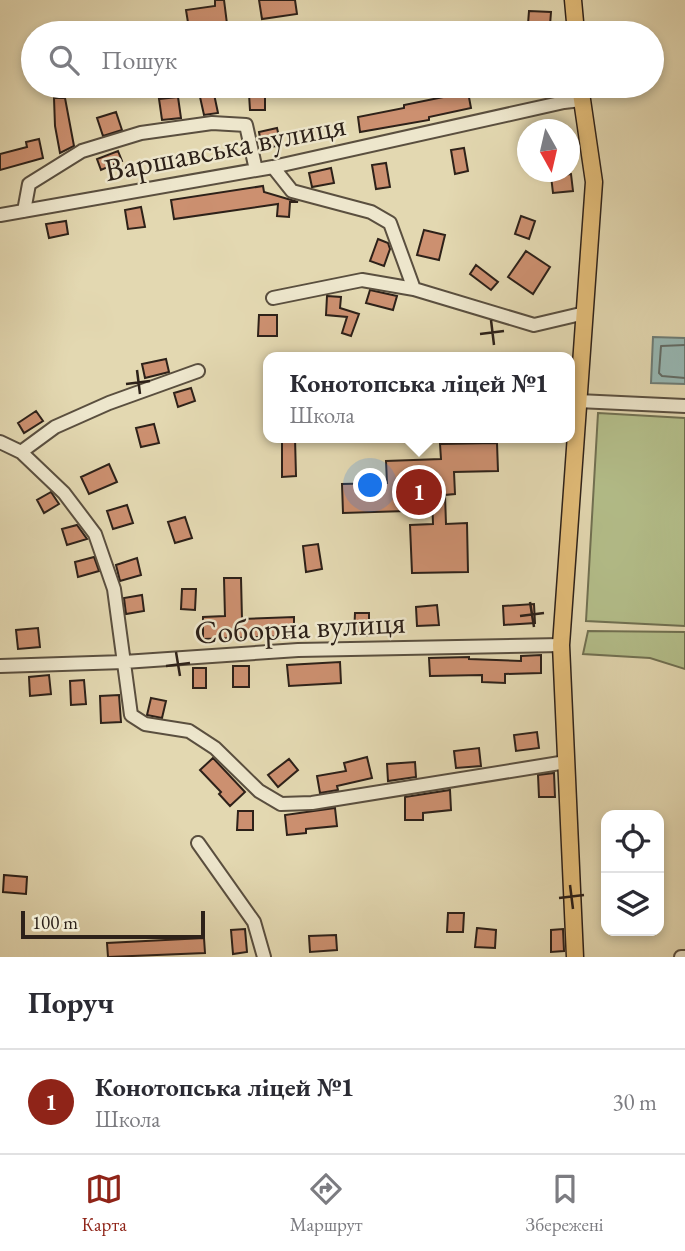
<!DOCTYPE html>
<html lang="uk">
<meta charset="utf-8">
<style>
body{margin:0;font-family:"EB Garamond",serif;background:#f2f2f3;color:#2b2b33}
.controls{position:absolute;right:21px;bottom:21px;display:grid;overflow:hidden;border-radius:14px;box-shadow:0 4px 10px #0003}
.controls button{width:63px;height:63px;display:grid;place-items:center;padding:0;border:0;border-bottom:2px solid #e1e1e2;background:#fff;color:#2b2b33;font:35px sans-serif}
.compass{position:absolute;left:517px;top:119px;width:63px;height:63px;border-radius:50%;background:#fff;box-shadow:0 4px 10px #0003;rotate:172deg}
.scale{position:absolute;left:21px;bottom:18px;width:184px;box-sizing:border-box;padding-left:7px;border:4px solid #2d2119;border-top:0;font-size:19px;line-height:24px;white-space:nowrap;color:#2d2119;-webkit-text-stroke:5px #ede6cc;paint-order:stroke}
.you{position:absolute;left:371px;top:486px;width:24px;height:24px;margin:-18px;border:5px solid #fff;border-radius:50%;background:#1a73e8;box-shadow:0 0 0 10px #1a73e833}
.badge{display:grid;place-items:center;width:46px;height:46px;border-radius:50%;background:#8f2418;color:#fff;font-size:23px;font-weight:700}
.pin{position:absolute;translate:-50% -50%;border:4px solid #fff;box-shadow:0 2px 7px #0006}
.popup{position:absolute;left:263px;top:352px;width:312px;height:91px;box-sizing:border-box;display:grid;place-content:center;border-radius:14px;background:#fff;filter:drop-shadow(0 2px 5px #0005);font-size:23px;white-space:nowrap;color:#7c7c81}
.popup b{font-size:26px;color:#2b2b33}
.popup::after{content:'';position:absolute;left:50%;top:100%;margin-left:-14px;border:14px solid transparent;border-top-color:#fff}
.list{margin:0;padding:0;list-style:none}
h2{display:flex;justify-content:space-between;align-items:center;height:91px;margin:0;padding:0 28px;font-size:30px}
h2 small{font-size:23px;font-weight:400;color:#7c7c81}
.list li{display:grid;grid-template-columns:46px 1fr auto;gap:21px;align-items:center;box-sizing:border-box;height:105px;padding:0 28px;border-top:2px solid #e1e1e2}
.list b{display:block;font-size:26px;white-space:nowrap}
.list p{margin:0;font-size:23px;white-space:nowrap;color:#7c7c81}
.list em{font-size:23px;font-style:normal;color:#7c7c81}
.icon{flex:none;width:38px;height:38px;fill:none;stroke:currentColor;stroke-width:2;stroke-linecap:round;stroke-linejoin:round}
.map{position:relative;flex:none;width:685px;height:957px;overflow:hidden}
.search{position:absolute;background:#fff;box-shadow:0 4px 10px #0003;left:21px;right:21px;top:21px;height:77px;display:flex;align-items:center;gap:18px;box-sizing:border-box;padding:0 24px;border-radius:38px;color:#7c7c81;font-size:26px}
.sheet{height:196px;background:#fff}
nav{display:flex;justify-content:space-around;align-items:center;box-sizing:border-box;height:98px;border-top:2px solid #e1e1e2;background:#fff;font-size:19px;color:#7c7c81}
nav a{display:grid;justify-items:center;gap:4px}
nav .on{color:#8f2418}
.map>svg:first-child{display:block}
</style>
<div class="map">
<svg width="685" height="957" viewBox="0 0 685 957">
<rect width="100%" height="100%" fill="#e3d8b1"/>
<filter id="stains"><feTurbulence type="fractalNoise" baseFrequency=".00286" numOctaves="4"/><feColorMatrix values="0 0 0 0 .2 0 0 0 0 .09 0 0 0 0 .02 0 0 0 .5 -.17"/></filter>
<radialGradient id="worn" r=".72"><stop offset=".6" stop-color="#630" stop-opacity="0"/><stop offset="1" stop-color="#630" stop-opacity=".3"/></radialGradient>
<path fill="#b4bf8b" stroke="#707052" stroke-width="2" d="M598,413l87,5v208l-99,-5z
M588,631l97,1v37l-35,-11 -67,-4z"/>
<path fill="#97b8b4" stroke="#6d7c76" stroke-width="2" d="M653,337l32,1v46l-34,-1z"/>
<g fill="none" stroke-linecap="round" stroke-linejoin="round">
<path stroke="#626c66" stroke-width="2" d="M685,345l-24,1 -2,27 3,3 23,2"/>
</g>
<path fill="#cc9070" stroke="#2d2119" stroke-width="2" d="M215,0h9l3,24 -38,5 -3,-19 29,-4z
M259,0h36l2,14 -35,5z
M529,11l22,1 -1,13 -22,-1z
M468,92l3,16 -42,9v3l-69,12 -2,-15 46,-9v-3z
M265,93v17h-15l-1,-16z
M214,94l4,19 -14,2 -4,-18z
M178,97l3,21 -19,2 -3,-21z
M54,98h11l9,48 -14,7 -5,-27z
M116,112l6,18 -19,6 -6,-18z
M277,128l4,17 -19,4 -3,-17z
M39,139l4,19 -43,12v-16l27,-7 -1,-5z
M464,148l4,23 -13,3 -4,-24z
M118,151l4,10 -21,9 -4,-11z
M386,163l4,24 -14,2 -4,-24z
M331,168l3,15 -22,4 -3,-14z
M571,174l2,17 -20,2 -2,-17z
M263,186l1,6 34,10h-8l-1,15 -12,-1 1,-12 -104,15 -3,-19z
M141,207l4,20 -17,2 -3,-19z
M521,216l14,5 -6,18 -14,-5z
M66,221l2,13 -19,4 -3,-14z
M424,230l21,5 -6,25 -22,-5z
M378,239l10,4 2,6 -6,17 -14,-5z
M526,251l24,16 -17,27 -25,-17z
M476,265l22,17 -7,8 -21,-16z
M370,290l27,6 -4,14 -27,-7z
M327,296l14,1 -1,11 19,6 -8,22 -9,-3 5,-16 -21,-2z
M259,315h18v21h-19z
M166,359l3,13 -24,6 -3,-14z
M191,388l4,13 -17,6 -4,-14z
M36,411l7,10 -19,12 -6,-10z
M154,424l5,19 -18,4 -5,-19z
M282,438h13l1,38 -14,1z
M497,443l1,28 -44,1 1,22 -10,1 1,29 21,-1 1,49 -56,1 -2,-48 23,-1 -1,-29 -26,1v15l-63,2 -1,-29 45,-1 -1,-22 55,-2 -1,-15z
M109,464l8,18 -28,12 -8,-17z
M51,492l8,12 -15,9 -7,-13z
M127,505l6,18 -20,6 -6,-18z
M185,517l7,21 -17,5 -7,-21z
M77,525l10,14 -20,6 -5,-16z
M318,544l4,25 -16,3 -3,-26z
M94,557l5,14 -21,6 -3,-15z
M137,558l4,17 -21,6 -4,-16z
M224,578h17l1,41 52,-2v19l-91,3v-22l22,-1z
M182,589h14l-1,21 -14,-1z
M142,595l2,16 -18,3 -2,-16z
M534,604l1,19 -31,2 -1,-19z
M437,605l2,20 -22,1 -1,-19z
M355,613h14v23h-15z
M38,628l2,19 -22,2 -2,-19z
M541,655v18l-36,1v9l-23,-1v-7l-52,1 -1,-18 40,-1v2l52,2v-5z
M340,662l1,21 -52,3 -2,-21z
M233,666h16v21h-16z
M193,668h13v20h-13z
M49,675l2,19 -21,2 -1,-19z
M84,680l2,24 -15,1 -1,-24z
M119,695l2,27 -20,1 -1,-27z
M151,698l15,3 -4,17 -15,-3z
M537,732l2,16 -23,3 -2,-16z
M479,748l2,18 -25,2 -2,-17z
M367,757l5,21 -35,8 1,4 -18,3 -3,-17 29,-5 -2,-8z
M213,758l32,34 -15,14 -11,-12 2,-2 -21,-22z
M289,759l9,11 -20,17 -10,-12z
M415,762l1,15 -28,4 -1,-17z
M554,773l1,24h-16l-1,-22z
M450,790l1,20 -28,3v7h-18v-23z
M335,808l2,18 -31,3v4l-19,2 -2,-20z
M238,811h15v19h-16z
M4,875l23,2 -1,17 -23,-2z
M448,913h16l-1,19h-16z
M477,928l19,2 -1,18 -20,-1z
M245,929l2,23 -14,2 -2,-24z
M563,929l1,22 -13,1v-22z
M336,935l1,15 -27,2 -1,-16z
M204,938l1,15 -97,4 -1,-14z"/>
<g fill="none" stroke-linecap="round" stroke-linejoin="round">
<defs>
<path id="minor" d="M273,167l19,24 79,21 19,11 24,66 120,36 51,-12
M24,211l5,-27 53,-33 59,-18 71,-10 34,2 10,45
M0,215l273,-48 291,-65 17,-2
M273,298l89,-18 52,9
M578,401l107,5
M0,442l21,10 43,41 31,41 19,55 17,126 14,9 44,7 26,17 44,43 22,13 31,-1 254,-41
M21,452l34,-25 54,-24 89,-32
M0,666l124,-4 174,-12 263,-5
M198,843l56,79 10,35
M681,957h4"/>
<path id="major" d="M573,0l3,33
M575,957l-14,-312 33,-463 -14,-96"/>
</defs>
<use href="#minor" stroke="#5a4f3f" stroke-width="16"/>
<use href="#major" stroke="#2d2119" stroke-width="19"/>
<use href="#minor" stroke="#ede6cc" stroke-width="12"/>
<use href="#major" stroke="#e2bc78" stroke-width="16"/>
</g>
<path fill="none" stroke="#2d2119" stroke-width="2.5" d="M491,320l3,25M480,334l24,-3M137,370l3,24M126,384l24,-3M530,602l4,25M520,616l24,-3M176,652l4,24M166,666l24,-3M570,885l3,24M559,898l25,-3"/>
<g text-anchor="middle" stroke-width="5" stroke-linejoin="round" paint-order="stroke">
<g font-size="32" fill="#2d2119" stroke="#ede6cc">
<text transform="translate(225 147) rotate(-11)" y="11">Варшавська вулиця</text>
<text transform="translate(300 627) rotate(-3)" y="11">Соборна вулиця</text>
</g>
</g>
<rect width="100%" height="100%" filter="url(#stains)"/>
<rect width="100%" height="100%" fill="url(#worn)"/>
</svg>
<div class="controls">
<button><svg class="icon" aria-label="locate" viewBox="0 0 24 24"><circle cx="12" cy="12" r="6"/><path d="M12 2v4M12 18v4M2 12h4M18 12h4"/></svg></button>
<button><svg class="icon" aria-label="layers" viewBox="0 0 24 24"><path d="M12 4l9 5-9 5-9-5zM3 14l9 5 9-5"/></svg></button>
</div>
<svg class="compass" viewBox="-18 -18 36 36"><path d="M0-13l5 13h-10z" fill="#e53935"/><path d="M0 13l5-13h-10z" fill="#7c7c81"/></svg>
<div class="scale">100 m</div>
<div class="you"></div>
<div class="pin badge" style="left:419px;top:492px">1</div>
<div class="popup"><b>Конотопська ліцей №1</b>Школа</div>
<div class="search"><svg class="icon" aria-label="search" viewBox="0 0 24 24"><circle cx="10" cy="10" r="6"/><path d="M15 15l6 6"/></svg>Пошук</div>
</div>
<section class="sheet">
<h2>Поруч<small></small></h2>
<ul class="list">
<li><span class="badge">1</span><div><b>Конотопська ліцей №1</b><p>Школа</p></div><em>30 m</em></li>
</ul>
</section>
<nav>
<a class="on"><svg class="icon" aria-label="map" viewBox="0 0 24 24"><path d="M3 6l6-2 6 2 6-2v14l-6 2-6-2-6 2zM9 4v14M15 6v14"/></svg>Карта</a>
<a><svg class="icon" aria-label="directions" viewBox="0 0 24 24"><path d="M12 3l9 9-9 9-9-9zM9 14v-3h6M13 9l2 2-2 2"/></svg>Маршрут</a>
<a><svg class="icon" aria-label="saved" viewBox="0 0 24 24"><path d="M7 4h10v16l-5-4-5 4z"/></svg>Збережені</a>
</nav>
